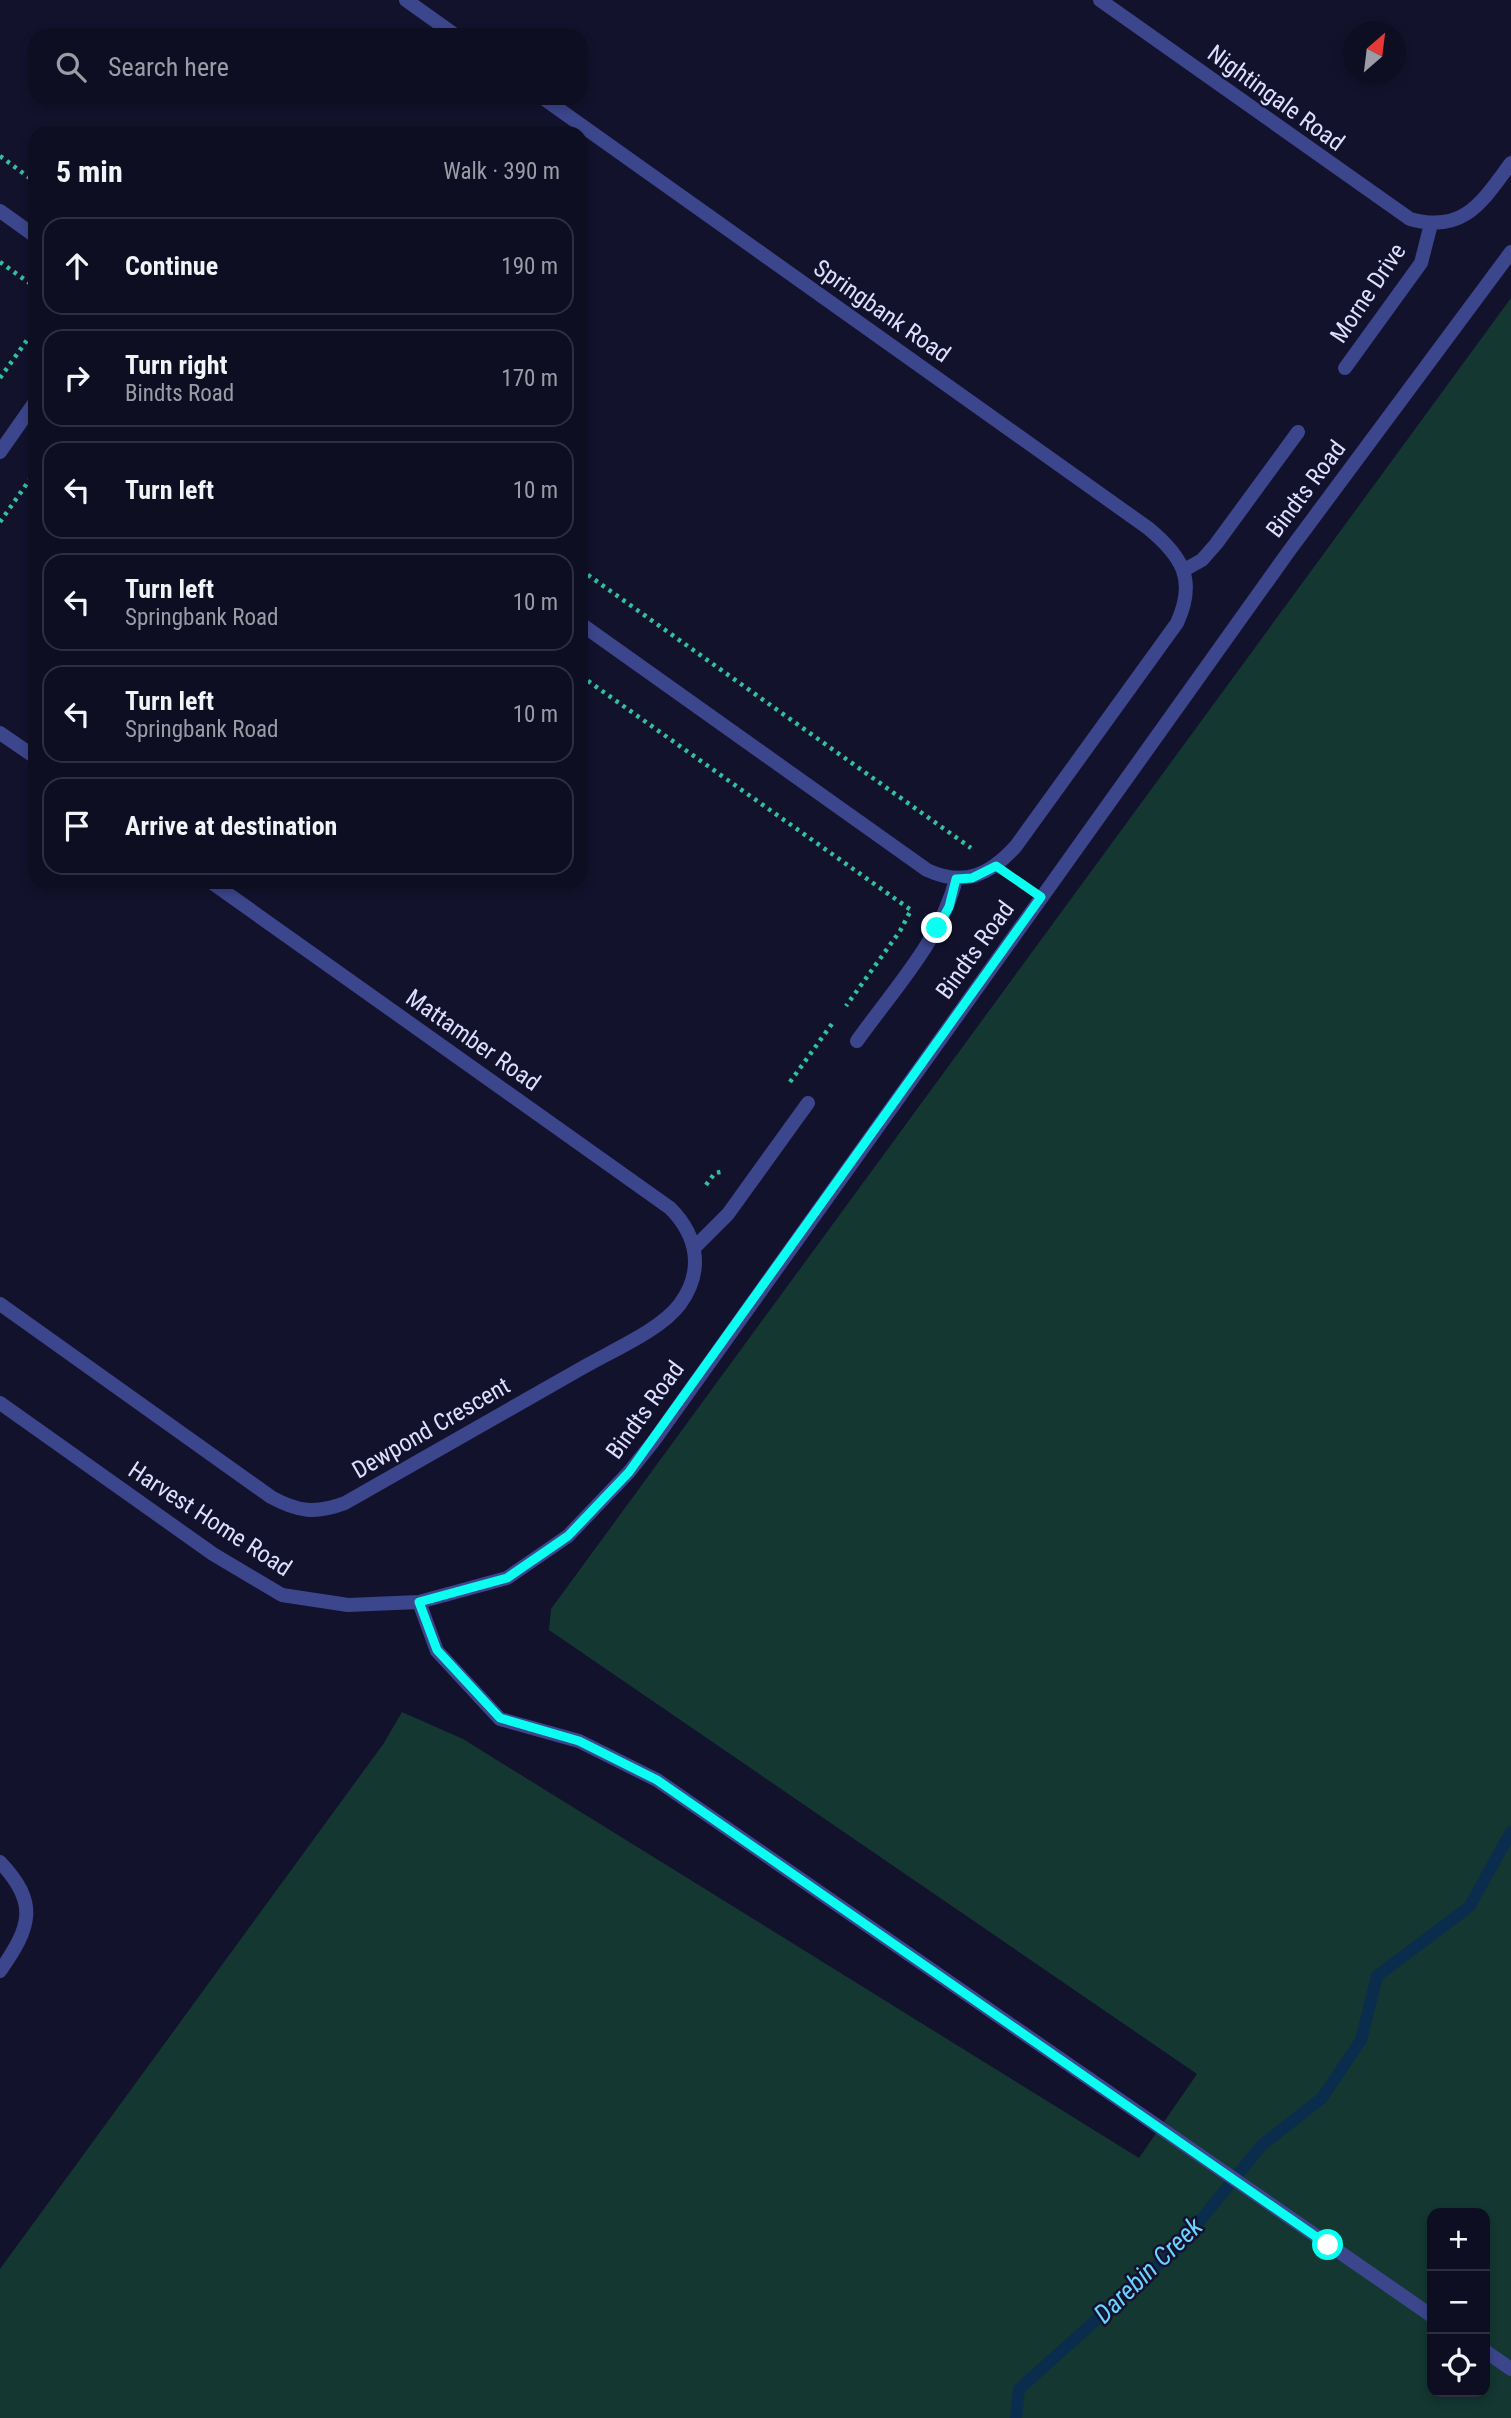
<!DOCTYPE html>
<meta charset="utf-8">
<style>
body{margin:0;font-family:"Roboto Condensed",sans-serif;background:#1c1c2f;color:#f1f3f6}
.controls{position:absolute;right:21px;bottom:21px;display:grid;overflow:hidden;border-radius:14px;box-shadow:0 4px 10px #0003}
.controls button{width:63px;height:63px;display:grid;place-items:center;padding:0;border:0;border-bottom:2px solid #2e2e40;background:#0e0e22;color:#f1f3f6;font:35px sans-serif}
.compass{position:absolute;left:1343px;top:21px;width:63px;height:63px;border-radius:50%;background:#0e0e22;box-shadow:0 4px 10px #0003;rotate:28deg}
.stop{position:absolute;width:21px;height:21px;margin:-16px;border:5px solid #0afff1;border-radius:50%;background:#fff}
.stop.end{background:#0afff1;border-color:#fff;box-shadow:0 2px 7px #0008}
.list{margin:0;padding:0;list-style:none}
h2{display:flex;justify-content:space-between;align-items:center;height:91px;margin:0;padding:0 28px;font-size:30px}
h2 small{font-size:23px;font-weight:400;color:#9b9ca5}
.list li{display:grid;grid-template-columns:46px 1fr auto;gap:21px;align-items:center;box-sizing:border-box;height:98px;margin:0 14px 14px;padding:0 14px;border:2px solid #2e2e40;border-radius:21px}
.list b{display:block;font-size:26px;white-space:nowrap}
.list p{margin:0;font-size:23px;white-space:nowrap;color:#9b9ca5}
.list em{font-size:23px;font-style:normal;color:#9b9ca5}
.icon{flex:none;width:38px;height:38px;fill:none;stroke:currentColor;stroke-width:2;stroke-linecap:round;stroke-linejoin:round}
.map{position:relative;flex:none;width:1511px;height:2418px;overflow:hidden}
.search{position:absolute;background:#0e0e22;box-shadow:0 4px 10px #0003;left:28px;top:28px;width:560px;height:77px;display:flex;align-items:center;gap:18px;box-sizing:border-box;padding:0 24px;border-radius:21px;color:#9b9ca5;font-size:26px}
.panel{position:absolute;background:#0e0e22;box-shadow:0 4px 10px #0003;left:28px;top:126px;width:560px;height:763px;border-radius:21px}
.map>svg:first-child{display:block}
</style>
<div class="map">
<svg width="1511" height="2418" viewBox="0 0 1511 2418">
<rect width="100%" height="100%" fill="#12122d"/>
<path fill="#143731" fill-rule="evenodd" d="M1511,298v2120h-1511v-149l384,-526 18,-31 61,27 676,419 58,-84 -648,-444 2,-21zM1432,2213h53v179h-53z"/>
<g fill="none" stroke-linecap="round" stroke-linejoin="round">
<path stroke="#0b2d4d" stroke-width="12" d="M1016,2418l3,-29 161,-144 82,-100 60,-47 39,-58 16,-64 92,-69 42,-75"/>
<path stroke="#30c1a1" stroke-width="4.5" stroke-dasharray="3.5 5" stroke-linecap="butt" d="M0,156l35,26
M0,262l35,25
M0,378l35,-49
M0,522l35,-50
M581,570l390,278
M581,676l330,234 -11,21 -54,75
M790,1082l44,-61
M706,1185l9,-12 10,-2"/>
<path stroke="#3c468c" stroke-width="14" d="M406,0l49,35
M1100,0l310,219c54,15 72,-17 101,-56
M543,98l605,430c34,28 49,52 29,95l-161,223c-26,29 -52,41 -89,24l-346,-246
M0,211l35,25
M1345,368l76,-105 10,-39
M0,452l35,-50
M1184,570l18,-10 14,-16 82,-112
M0,733l35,24
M857,1041c36,-51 84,-101 99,-162
M694,1248l34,-34 80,-111
M0,1304l271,193c27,15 45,17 74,6 79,-45 158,-90 237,-135 29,-17 79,-38 98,-64 24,-33 18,-68 -10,-96l-459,-326
M0,1403l213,151 69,41 66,10 71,-3 88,-24 61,-42 61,-64 24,-30 636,-891 222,-299
M419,1602l18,49 63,68 79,22 78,39 775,536
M0,1862c39,41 31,65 0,109
M1485,2351l26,18"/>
</g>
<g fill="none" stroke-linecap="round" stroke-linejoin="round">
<path stroke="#0afff1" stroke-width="9" d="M937,928l12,-21 7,-28 16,-1 24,-12 45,31 -412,575 -61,64 -61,42 -88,24 18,48 63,68 79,23 78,39 671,465"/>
</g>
<g text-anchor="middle" stroke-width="5" stroke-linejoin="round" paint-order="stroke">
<g font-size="24" fill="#dedfff" stroke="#12122d">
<text transform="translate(1276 98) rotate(36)" y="8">Nightingale Road</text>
<text transform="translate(1368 293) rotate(-56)" y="8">Morne Drive</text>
<text transform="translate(882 311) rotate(35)" y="8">Springbank Road</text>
<text transform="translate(1306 489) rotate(-53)" y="8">Bindts Road</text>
<text transform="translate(975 950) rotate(-54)" y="8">Bindts Road</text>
<text transform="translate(473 1040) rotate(35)" y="8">Mattamber Road</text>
<text transform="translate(645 1410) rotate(-54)" y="8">Bindts Road</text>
<text transform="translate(431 1428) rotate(-30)" y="8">Dewpond Crescent</text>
<text transform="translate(210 1519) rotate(33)" y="8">Harvest Home Road</text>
</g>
<g font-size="26" font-style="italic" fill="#6cd2ff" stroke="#12122d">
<text transform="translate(1148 2270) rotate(-44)" y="9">Darebin Creek</text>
</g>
</g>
</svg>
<div class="controls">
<button>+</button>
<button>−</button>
<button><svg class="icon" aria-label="locate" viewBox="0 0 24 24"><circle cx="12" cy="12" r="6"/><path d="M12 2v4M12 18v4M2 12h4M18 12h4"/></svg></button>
</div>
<svg class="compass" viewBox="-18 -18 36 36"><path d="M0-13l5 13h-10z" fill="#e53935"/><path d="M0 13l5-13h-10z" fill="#9b9ca5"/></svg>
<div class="stop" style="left:1328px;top:2245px"></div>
<div class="stop end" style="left:937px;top:928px"></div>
<div class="search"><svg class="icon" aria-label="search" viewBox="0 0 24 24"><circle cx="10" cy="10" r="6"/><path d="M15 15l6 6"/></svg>Search here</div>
<section class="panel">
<h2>5 min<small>Walk · 390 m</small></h2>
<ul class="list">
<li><svg class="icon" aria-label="ahead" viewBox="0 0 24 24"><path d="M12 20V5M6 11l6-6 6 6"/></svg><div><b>Continue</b></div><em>190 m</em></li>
<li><svg class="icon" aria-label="right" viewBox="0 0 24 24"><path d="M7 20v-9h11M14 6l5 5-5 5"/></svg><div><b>Turn right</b><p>Bindts Road</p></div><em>170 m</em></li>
<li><svg class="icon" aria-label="left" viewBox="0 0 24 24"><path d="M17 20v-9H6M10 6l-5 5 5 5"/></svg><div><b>Turn left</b></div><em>10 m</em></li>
<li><svg class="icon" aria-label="left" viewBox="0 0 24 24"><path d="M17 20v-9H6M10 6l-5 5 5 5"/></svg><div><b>Turn left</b><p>Springbank Road</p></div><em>10 m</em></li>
<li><svg class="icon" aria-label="left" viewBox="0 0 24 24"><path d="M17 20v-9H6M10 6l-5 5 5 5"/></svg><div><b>Turn left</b><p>Springbank Road</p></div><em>10 m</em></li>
<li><svg class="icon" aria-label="arrive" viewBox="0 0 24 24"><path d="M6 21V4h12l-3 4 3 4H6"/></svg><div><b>Arrive at destination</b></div></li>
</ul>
</section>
</div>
